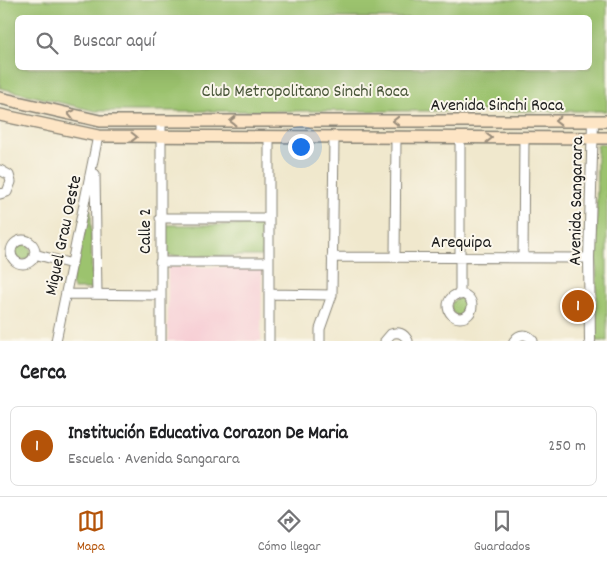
<!DOCTYPE html>
<html lang="es">
<meta charset="utf-8">
<style>
body{margin:0;font-family:Dekko,sans-serif;background:#f2f2f2;color:#202124}
.you{position:absolute;left:300px;top:146px;width:18px;height:18px;margin:-12px;border:4px solid #fff;border-radius:50%;background:#1a73e8;box-shadow:0 0 0 8px #1a73e833}
.badge{display:grid;place-items:center;width:32px;height:32px;border-radius:50%;background:#b45309;color:#fff;font-size:16px;font-weight:700}
.pin{position:absolute;translate:-50% -50%;border:2px solid #fff;box-shadow:0 1px 5px #0006}
.list{margin:0;padding:0;list-style:none}
h2{display:flex;justify-content:space-between;align-items:center;height:65px;margin:0;padding:0 20px;font-size:21px}
h2 small{font-size:16px;font-weight:400;color:#757577}
.list li{display:grid;grid-template-columns:32px 1fr auto;gap:15px;align-items:center;box-sizing:border-box;height:80px;margin:0 10px 10px;padding:0 10px;border:1px solid #e0e0e0;border-radius:8px}
.list b{display:block;font-size:19px;white-space:nowrap}
.list p{margin:0;font-size:16px;white-space:nowrap;color:#757577}
.list em{font-size:16px;font-style:normal;color:#757577}
.icon{flex:none;width:28px;height:28px;fill:none;stroke:currentColor;stroke-width:2;stroke-linecap:round;stroke-linejoin:round}
.map{position:relative;flex:none;width:607px;height:341px;overflow:hidden}
.search{position:absolute;background:#fff;box-shadow:0 5px 20px #0002;left:15px;right:15px;top:15px;height:55px;display:flex;align-items:center;gap:12px;box-sizing:border-box;padding:0 18px;border-radius:8px;color:#757577;font-size:19px}
.sheet{height:155px;background:#fff}
nav{display:flex;justify-content:space-around;align-items:center;box-sizing:border-box;height:70px;border-top:1px solid #e0e0e0;background:#fff;font-size:14px;color:#757577}
nav a{display:grid;justify-items:center;gap:2px}
nav .on{color:#b45309}
.map>svg:first-child{display:block}
</style>
<div class="map">
<svg width="607" height="341" viewBox="0 0 607 341">
<rect width="100%" height="100%" fill="#fbf7ec"/>
<filter id="ink" filterUnits="userSpaceOnUse"><feTurbulence type="fractalNoise" baseFrequency=".02" numOctaves="2"/><feDisplacementMap in="SourceGraphic" scale="10" xChannelSelector="R" yChannelSelector="G"/><feConvolveMatrix kernelMatrix="1 2 1 2 8 2 1 2 1" color-interpolation-filters="sRGB"/></filter>
<filter id="wash" filterUnits="userSpaceOnUse"><feTurbulence type="fractalNoise" baseFrequency=".0096" numOctaves="4" result="noise"/><feDisplacementMap in="SourceGraphic" scale="20" xChannelSelector="R" yChannelSelector="G"/><feGaussianBlur stdDeviation="1.12" result="paint"/><feColorMatrix in="noise" values="0 0 0 0 0 0 0 0 0 0 0 0 0 0 0 0 0 1.4 0 .05"/><feComposite in="paint" operator="in"/></filter>
<g filter="url(#wash)">
<rect width="100%" height="100%" fill="#f0e8cd"/>
<path fill="#f7cfd5" d="M168,267h94l-1,74h-93z"/>
<path fill="#9cc36e" stroke="#5c7045" fill-rule="evenodd" d="M0,0h607v111h-512l-95,-23zM18,18h572v50h-572z
M597,144h10v197h-11z
M87,210h4l1,79h-18l-3,-5z
M166,225h96v31h-96z
M15 252a8 8 0 1 1 16 0a8 8 0 1 1-16 0Z
M451 307a9 9 0 1 1 18 0a9 9 0 1 1-18 0Z"/>
</g>
<g filter="url(#ink)">
<g fill="none" stroke-linecap="round" stroke-linejoin="round">
<defs>
<path id="minor" d="M161,121v220
M460,138v157
M0,170l9,5 2,7 -4,10 -7,2
M95,174l2,120
M160,218h109
M11 252a12 12 0 1 1 24 0a12 12 0 1 1-24 0Z
M34,254l38,10
M332,257l257,1
M395,257l1,-119
M523,258l1,-120
M160,262h109
M66,294l95,1
M269,294l63,1
M448 306a12 12 0 1 1 24 0a12 12 0 1 1-24 0Z
M56,341l42,-205
M269,341v-203
M320,341v-12l12,-34 2,-157
M385,341l6,-7c7,-3 13,-1 17,7
M514,341c5,-8 14,-8 19,0"/>
<path id="tertiary" d="M590,341l-1,-83 4,-137"/>
<path id="secondary" d="M0,98l100,23h507
M0,115l98,21 509,2"/>
</defs>
<use href="#minor" stroke="#868274" stroke-width="11"/>
<use href="#tertiary" stroke="#868274" stroke-width="12"/>
<use href="#secondary" stroke="#868274" stroke-width="14"/>
<use href="#minor" stroke="#fff" stroke-width="9"/>
<use href="#tertiary" stroke="#fff" stroke-width="10"/>
<use href="#secondary" stroke="#fde5c5" stroke-width="11"/>
</g>
<defs><path id="oneway-chevron" d="M-2-3.5L2.5 0L-2 3.5" fill="none" stroke-width="1.6" stroke-linecap="round" stroke-linejoin="round" transform="scale(1.25)"/></defs>
<g stroke="#988b79">
<use href="#oneway-chevron" transform="translate(71 114) rotate(-167)"/>
<use href="#oneway-chevron" transform="translate(233 121) rotate(-180)"/>
<use href="#oneway-chevron" transform="translate(396 121) rotate(-180)"/>
<use href="#oneway-chevron" transform="translate(558 121) rotate(-180)"/>
<use href="#oneway-chevron" transform="translate(134 137) rotate(1)"/>
<use href="#oneway-chevron" transform="translate(489 138)"/>
</g>
</g>
<g text-anchor="middle" stroke-width="4" stroke-linejoin="round" paint-order="stroke">
<g font-size="18" fill="#495639" stroke="#fbf7ec">
<text x="305" y="96">Club Metropolitano Sinchi Roca</text>
</g>
<g font-size="18" fill="#1c1c1c" stroke="#fbf7ec">
<text x="497" y="110">Avenida Sinchi Roca</text>
<text transform="translate(575 201) rotate(-89)" y="6">Avenida Sangarara</text>
<text transform="translate(144 231) rotate(-90)" y="6">Calle 2</text>
<text transform="translate(62 235) rotate(-78)" y="6">Miguel Grau Oeste</text>
<text x="461" y="247">Arequipa</text>
</g>
</g>
</svg>
<div class="you"></div>
<div class="pin badge" style="left:578px;top:306px">1</div>
<div class="search"><svg class="icon" aria-label="search" viewBox="0 0 24 24"><circle cx="10" cy="10" r="6"/><path d="M15 15l6 6"/></svg>Buscar aquí</div>
</div>
<section class="sheet">
<h2>Cerca<small></small></h2>
<ul class="list">
<li><span class="badge">1</span><div><b>Institución Educativa Corazon De Maria</b><p>Escuela · Avenida Sangarara</p></div><em>250 m</em></li>
</ul>
</section>
<nav>
<a class="on"><svg class="icon" aria-label="map" viewBox="0 0 24 24"><path d="M3 6l6-2 6 2 6-2v14l-6 2-6-2-6 2zM9 4v14M15 6v14"/></svg>Mapa</a>
<a><svg class="icon" aria-label="directions" viewBox="0 0 24 24"><path d="M12 3l9 9-9 9-9-9zM9 14v-3h6M13 9l2 2-2 2"/></svg>Cómo llegar</a>
<a><svg class="icon" aria-label="saved" viewBox="0 0 24 24"><path d="M7 4h10v16l-5-4-5 4z"/></svg>Guardados</a>
</nav>
